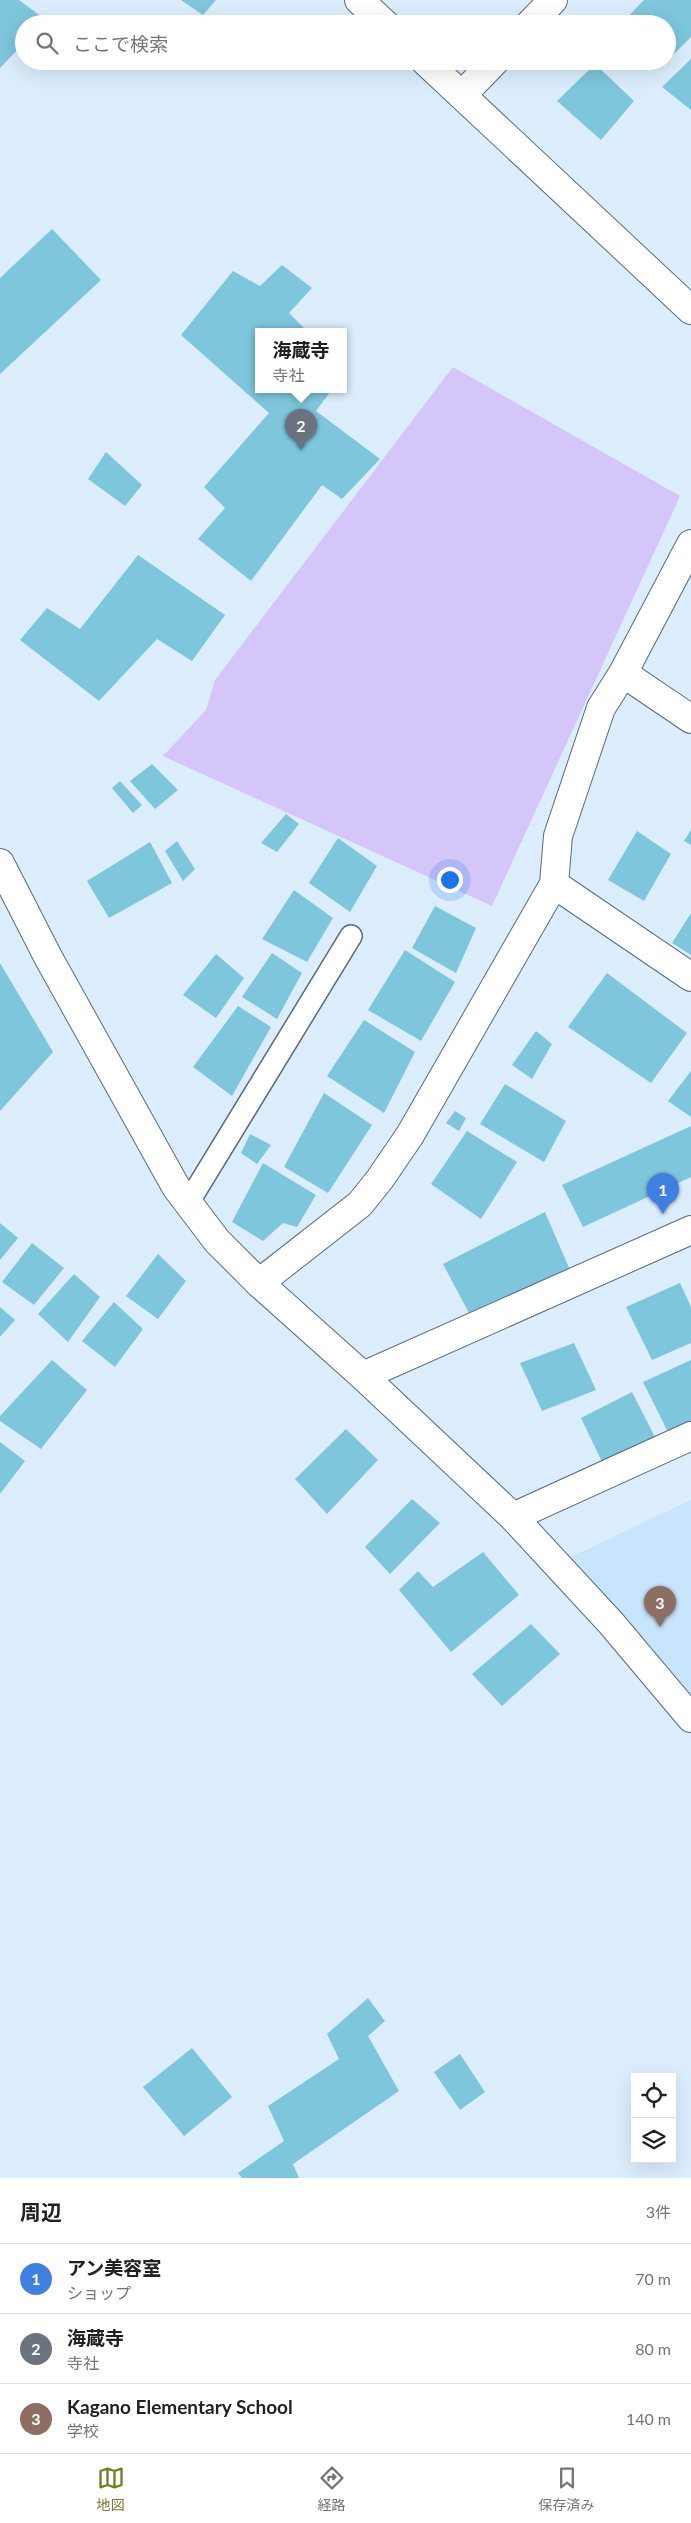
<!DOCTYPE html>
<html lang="ja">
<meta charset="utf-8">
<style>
body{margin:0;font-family:Lato,"Noto Sans JP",sans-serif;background:#f6f6f6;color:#202124}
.controls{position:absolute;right:15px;bottom:15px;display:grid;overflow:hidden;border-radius:0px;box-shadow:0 5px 20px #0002}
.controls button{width:45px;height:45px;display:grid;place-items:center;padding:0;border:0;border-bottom:1px solid #e0e0e0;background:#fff;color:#202124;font:25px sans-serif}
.you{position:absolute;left:449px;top:879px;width:18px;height:18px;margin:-12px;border:4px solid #fff;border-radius:50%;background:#1a73e8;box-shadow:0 0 0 8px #1a73e833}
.badge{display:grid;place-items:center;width:32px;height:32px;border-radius:50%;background:#757b25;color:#fff;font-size:16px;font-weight:700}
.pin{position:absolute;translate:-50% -41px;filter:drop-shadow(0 1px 2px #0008)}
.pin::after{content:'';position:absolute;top:26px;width:18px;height:15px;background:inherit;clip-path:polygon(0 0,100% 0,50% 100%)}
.popup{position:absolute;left:255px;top:328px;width:92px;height:65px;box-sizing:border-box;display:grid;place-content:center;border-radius:0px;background:#fff;filter:drop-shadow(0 1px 4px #0005);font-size:16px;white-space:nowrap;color:#757577}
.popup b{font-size:19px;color:#202124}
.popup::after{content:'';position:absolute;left:50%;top:100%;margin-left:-10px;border:10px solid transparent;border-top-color:#fff}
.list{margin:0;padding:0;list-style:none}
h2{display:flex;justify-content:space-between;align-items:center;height:65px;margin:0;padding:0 20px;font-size:21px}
h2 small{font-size:16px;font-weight:400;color:#757577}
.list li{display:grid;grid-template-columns:32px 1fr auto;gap:15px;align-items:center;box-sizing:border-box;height:70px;padding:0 20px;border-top:1px solid #e0e0e0}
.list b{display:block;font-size:19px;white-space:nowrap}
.list p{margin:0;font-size:16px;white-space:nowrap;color:#757577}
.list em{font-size:16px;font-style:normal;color:#757577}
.icon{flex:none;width:28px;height:28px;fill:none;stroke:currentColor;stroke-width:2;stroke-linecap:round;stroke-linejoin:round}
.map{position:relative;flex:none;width:691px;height:2178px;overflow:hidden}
.search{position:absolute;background:#fff;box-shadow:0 5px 20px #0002;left:15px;right:15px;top:15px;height:55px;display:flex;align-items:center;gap:12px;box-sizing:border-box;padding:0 18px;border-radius:28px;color:#757577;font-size:19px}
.sheet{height:275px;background:#fff}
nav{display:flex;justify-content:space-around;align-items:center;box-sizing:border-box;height:70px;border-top:1px solid #e0e0e0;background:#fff;font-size:14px;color:#757577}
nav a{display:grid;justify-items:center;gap:2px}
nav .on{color:#757b25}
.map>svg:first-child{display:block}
</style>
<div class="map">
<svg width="691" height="2178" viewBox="0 0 691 2178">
<rect width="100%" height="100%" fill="#dceefe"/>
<path fill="#c8e4fe" d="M691,1500v196l-122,-138z"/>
<path fill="#d5c6f9" d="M453,367l227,129 -188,410 -329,-150 43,-46 9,-30z"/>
<path fill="#7dc6dc" d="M0,0h19l27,20 -4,4h-18v19l-24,25z
M181,0h35l-13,15z
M644,0h47v37l-24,24v-37h-46z
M691,59v51l-29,-23z
M595,64l39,37 -33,39 -44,-39z
M52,229l49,51 -101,94v-96z
M282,265l30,23 -23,25 18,18h-49v58h67l5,3 -14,19 64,48 -38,40 -20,-14 -71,96 -53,-42 27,-31 -21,-21 65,-74 -88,-78 52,-64 27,15z
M106,452l36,33 -17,21 -37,-27z
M138,555l87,60 -33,46 -35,-22 -58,62 -79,-61 27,-32 33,21z
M152,764l26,26 -23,19 -25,-28z
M120,781l22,24 -9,8 -21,-25z
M286,814l13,10 -22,28 -16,-9z
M691,830v15l-7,-4z
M637,831l34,23 -27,47 -36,-21z
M338,838l39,28 -27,46 -41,-29z
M177,841l18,28 -12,12 -18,-30z
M150,842l22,41 -63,35 -22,-37z
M294,890l39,28 -26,44 -45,-23z
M435,906l41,22 -20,45 -44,-25z
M691,913v42l-19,-12z
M405,950l50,32 -34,59 -53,-31z
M272,953l30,20 -25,46 -35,-22z
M216,954l28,24 -28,40 -33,-23z
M0,963l53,89 -53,59z
M607,973l80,60 -36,50 -83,-56z
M238,1006l33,21 -39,69 -39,-29z
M364,1020l51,32 -31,61 -57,-37z
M536,1031l16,13 -20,35 -20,-14z
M691,1071v46l-23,-16z
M505,1084l61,37 -22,41 -64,-38z
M324,1093l48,32 -44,68 -44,-26z
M455,1111l11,7 -7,13 -13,-8z
M691,1126v51l-108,50 -21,-42z
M467,1131l50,31 -36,57 -50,-35z
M250,1134l21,11 -14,19 -16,-11z
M263,1163l53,32 -19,32 -14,-4 -20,18 -31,-19z
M545,1212l25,58 -100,45 -27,-51z
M0,1223l18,15 -18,22z
M32,1243l32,25 -30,37 -32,-23z
M158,1254l28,27 -28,38 -32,-23z
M74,1274l26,23 -32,45 -30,-28z
M680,1283l11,24v36l-39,17 -26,-53z
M114,1302l29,27 -28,38 -33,-26z
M0,1307l15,13 -15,17z
M574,1343l22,47 -54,21 -22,-48z
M52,1360l35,30 -46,59 -41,-28v-5z
M691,1360v61l-23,11 -25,-50z
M632,1392l24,47 -52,27 -23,-48z
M346,1429l32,31 -51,54 -32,-35z
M0,1442l25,19 -25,33z
M412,1499l28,24 -50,51 -25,-27z
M483,1552l36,43 -68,57 -52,-62 19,-19 15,16z
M531,1624l29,30 -58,52 -30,-32z
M368,1998l17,23 -17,15 31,55 -106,73 6,14h-57l-4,-5 46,-32 -16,-35 71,-47 -12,-25z
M192,2048l40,49 -48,39 -41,-49z
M460,2054l25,38 -25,18 -26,-38z"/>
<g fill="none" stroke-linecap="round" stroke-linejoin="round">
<defs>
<path id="service" d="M188,1203l163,-267"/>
<path id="minor" d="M530,24l23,-24
M462,95l33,-34
M623,673l68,46
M554,884l137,93
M259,1283l101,-79 20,-25 30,-44 144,-251 4,-48 43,-128 22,-35 68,-129
M363,1376l328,-146
M513,1517l178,-81"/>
<path id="tertiary" d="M359,0l26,24
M425,61l266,249
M0,863l48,94 128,230 41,54 42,42 104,93 150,141 98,106 80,95"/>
</defs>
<use href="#service" stroke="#586b7d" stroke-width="24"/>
<use href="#minor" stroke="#586b7d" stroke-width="30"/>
<use href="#tertiary" stroke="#586b7d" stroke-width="30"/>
<use href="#service" stroke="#fff" stroke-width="21"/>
<use href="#minor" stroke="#fff" stroke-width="28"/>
<use href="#tertiary" stroke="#fff" stroke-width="28"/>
</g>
</svg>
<div class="controls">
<button><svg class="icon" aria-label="locate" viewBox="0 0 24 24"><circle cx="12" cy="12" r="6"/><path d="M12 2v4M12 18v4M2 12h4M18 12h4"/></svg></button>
<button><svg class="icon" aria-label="layers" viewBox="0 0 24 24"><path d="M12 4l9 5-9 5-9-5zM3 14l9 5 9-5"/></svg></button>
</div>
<div class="you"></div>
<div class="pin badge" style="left:663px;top:1214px;background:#3f7fe0">1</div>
<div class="pin badge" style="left:301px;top:450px;background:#6b7280">2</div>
<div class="popup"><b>海蔵寺</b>寺社</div>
<div class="pin badge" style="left:660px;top:1627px;background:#8d6e63">3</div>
<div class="search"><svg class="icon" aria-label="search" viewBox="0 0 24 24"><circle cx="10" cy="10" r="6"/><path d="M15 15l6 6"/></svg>ここで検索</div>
</div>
<section class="sheet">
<h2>周辺<small>3件</small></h2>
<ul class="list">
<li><span class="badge" style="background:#3f7fe0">1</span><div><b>アン美容室</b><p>ショップ</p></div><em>70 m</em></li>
<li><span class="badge" style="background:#6b7280">2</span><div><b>海蔵寺</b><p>寺社</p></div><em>80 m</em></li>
<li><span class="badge" style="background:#8d6e63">3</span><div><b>Kagano Elementary School</b><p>学校</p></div><em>140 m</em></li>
</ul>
</section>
<nav>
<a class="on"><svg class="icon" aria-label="map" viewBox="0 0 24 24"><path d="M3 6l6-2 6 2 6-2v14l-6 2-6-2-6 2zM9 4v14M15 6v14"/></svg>地図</a>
<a><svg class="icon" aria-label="directions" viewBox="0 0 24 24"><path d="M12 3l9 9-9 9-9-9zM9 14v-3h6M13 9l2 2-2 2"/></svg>経路</a>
<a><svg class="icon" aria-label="saved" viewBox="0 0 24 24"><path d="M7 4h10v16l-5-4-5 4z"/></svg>保存済み</a>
</nav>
